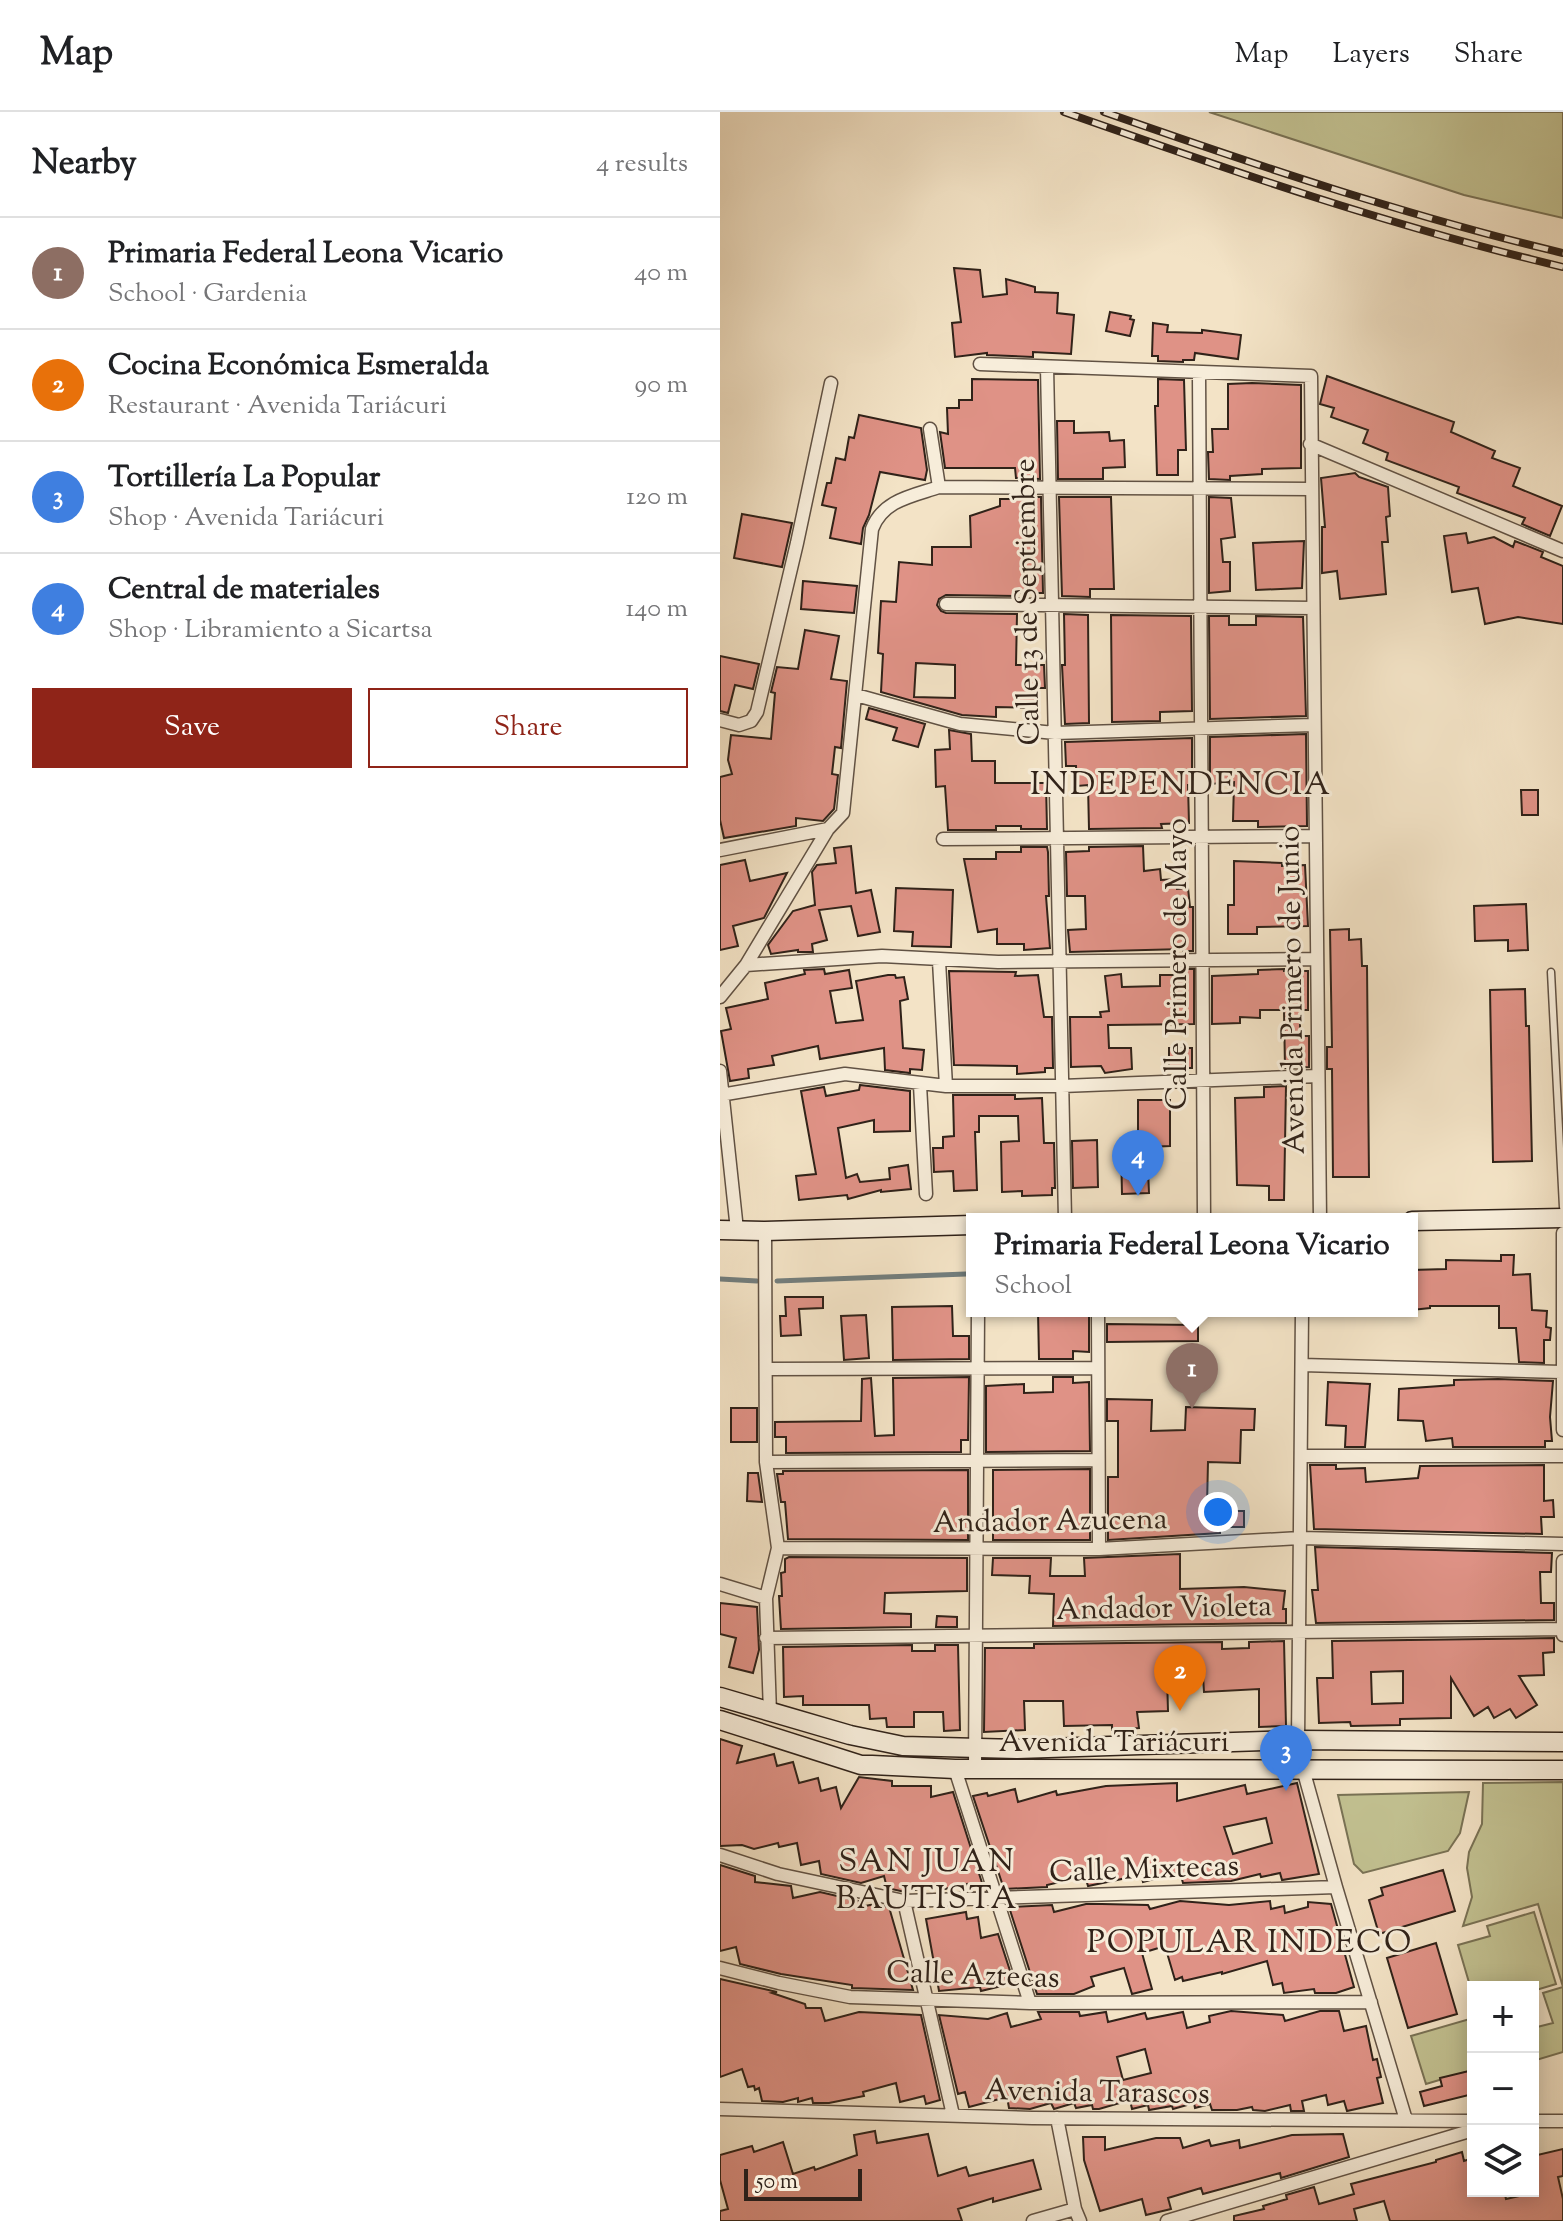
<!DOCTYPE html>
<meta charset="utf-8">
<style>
body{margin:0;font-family:"Sorts Mill Goudy",serif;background:#f6f6f6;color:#202124}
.controls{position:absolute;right:24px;bottom:24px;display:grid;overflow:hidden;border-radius:0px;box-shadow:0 4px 20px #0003}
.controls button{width:72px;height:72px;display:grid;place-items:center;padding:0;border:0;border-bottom:2px solid #e0e0e0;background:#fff;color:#202124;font:40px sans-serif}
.scale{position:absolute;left:24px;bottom:20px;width:118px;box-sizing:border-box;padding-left:8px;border:4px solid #302219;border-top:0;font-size:22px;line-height:28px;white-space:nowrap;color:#302219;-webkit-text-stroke:6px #f7edda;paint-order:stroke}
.you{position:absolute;left:498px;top:1400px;width:28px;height:28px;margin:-20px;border:6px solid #fff;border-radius:50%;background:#1a73e8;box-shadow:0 0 0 12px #1a73e833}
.badge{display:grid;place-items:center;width:52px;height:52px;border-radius:50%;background:#8f2418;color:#fff;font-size:26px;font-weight:700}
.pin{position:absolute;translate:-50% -66px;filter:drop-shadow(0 2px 4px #0008)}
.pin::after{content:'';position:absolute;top:42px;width:28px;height:24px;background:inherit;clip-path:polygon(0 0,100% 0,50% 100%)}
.popup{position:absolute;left:246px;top:1101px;width:452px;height:104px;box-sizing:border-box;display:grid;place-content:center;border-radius:0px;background:#fff;filter:drop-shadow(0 2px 6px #0005);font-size:26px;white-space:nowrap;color:#757577}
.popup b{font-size:30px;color:#202124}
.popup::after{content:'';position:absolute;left:50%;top:100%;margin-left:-16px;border:16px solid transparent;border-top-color:#fff}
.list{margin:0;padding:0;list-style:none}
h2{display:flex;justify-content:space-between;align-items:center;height:104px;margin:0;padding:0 32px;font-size:34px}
h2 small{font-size:26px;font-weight:400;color:#757577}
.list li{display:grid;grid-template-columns:52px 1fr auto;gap:24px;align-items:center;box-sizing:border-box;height:112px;padding:0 32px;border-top:2px solid #e0e0e0}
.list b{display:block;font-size:30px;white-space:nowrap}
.list p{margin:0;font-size:26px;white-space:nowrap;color:#757577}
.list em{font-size:26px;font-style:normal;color:#757577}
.actions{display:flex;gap:16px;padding:24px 32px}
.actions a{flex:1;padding:18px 0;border:2px solid #8f2418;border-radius:0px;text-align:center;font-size:28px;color:#8f2418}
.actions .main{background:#8f2418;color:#fff}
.icon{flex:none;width:44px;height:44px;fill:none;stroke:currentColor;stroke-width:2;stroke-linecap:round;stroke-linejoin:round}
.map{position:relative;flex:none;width:843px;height:2109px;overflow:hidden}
header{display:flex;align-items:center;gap:48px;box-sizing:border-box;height:112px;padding:0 40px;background:#fff;border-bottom:2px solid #e0e0e0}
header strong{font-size:38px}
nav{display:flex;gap:44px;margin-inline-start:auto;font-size:28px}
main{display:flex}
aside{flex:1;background:#fff}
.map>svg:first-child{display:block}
</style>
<header>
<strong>Map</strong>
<nav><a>Map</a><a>Layers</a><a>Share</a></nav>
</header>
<main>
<aside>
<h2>Nearby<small>4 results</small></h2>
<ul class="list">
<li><span class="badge" style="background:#8d6e63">1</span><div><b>Primaria Federal Leona Vicario</b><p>School · Gardenia</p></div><em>40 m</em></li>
<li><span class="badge" style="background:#e8710a">2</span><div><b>Cocina Económica Esmeralda</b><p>Restaurant · Avenida Tariácuri</p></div><em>90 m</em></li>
<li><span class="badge" style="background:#3f7fe0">3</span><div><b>Tortillería La Popular</b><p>Shop · Avenida Tariácuri</p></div><em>120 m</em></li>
<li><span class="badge" style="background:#3f7fe0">4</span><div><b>Central de materiales</b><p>Shop · Libramiento a Sicartsa</p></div><em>140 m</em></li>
</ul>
<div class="actions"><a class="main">Save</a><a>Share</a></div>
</aside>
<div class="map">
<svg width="843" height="2109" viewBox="0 0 843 2109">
<rect width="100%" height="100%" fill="#f3e3c6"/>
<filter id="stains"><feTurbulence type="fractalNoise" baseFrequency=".0025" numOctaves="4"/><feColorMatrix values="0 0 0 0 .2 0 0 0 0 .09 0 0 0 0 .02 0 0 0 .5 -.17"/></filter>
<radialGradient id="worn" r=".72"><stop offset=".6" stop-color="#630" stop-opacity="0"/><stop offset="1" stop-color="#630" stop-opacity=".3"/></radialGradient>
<path fill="#c2c191" stroke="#797255" stroke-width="2" d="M489,0h354v106l-99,-23z
M843,1670v270l-30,9v-33l20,-5 -10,-30 20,-6 -25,-83 -75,22 9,-29 -5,-29 2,-16 13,-28 1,-41z
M749,1680l-9,41 -12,18 -85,22 -9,-9 -16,-69z
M814,1800l22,72 -23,7v-4h-60v9l-15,-51 32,-9 -3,-10z
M753,1906v52l-47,14 -15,-48z"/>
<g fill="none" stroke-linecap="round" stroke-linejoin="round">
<path stroke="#737e7d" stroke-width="5" d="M0,1167l37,2
M57,1169l189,-7"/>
</g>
<path fill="#df9286" stroke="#302219" stroke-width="2" fill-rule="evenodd" d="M234,156l26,2 3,27 24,-3 -1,-15 29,8v5l23,1 -1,20 17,2 -3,39 -38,-2v5l-46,-2v-2l-32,4 -3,-34 9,-1z
M390,200l21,4 -1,3 4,1 -4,16 -24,-5z
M433,211l15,2 -1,7 35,1v-3l39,5 -3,24 -43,-6 -1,7h-11v2l-25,-1v-5h-6z
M607,264l127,46 -3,10 44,19 -3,7 28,10 -7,18 49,20 -12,30 -28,-12 3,-6 -68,-25 2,-6 -73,-27 2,-7 -25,-10 5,-13 -37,-13 3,-9 -14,-4z
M252,267l66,1 2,99 -24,-1 -1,-10h-70l-5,-36 8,2 -1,-26h12v-8h13z
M438,267l26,1 2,70h-8v25h-21l-2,-69h3z
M532,271l49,2v83l-39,1v5l-32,2v4l-21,-1 -1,-27h5l-1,-23h16v-45z
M139,303l62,13 6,42 -2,10 -45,-8 -11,43 -6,13 -2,16 -31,-6 6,-30 -14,-3 5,-22h4l5,-25 9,2 4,-23 5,1z
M337,309h17v12l35,-1 1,9 14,-1 1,27 -22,1v11h-45z
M635,361l4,4 29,10 2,29 -4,1 2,25h-6l4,52 -46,5 -3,-28 -15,2v-46h3l-4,-49z
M294,385h27l2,96h-26v3l-71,-1 -7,4 -2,6 4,6 5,2 71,1 -1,51h28l1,23h-9v20l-40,-1v10l-34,-2 -81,-23 2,-38 -5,-1 3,-52 15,1 3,-40 33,3v-18h39l-1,-31 30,-10v-7h14zM196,551l39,2v33l-41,-1z
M339,385h52l3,92h-24v8l-28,-1z
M489,385l22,1 4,39 -14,2 2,23h7v29l-21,2z
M22,402l50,9 -10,44 -48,-9z
M746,421l2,10 26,-6 19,10 2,-6 28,11 -2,5 22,9v58l-45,-7 -33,7 -7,-36 -26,4 -8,-56z
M584,429l-2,47 -46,2 -3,-47z
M83,469l54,5 -3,27 -53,-4z
M344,502l24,1 1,108 -24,1 -3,-59h3z
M391,503l80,1 1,95 -32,1v9l-48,1z
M489,504h20v9h27v-9l47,1 3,99 -96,3z
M85,518l34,6 -8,43 16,2 -6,67 -6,-1 -3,27 6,1 -4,34 -11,12 -27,-3v8l-72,12 -4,-18v-43l12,-3 -4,-14 3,-25 40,4 4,-46 -4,-1 6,-25 21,2z
M0,544l39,8 -6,25 -18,-4 -7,28 -8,-2z
M149,596l56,16 -7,23 -25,-7 4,-12 -31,-9z
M229,618l22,4 1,27h23v22h51l1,46h-26v-3h-25v4h-48l-3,-44 -9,1 -1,-37 15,-1z
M586,622l1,92 -49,1v-6h-25l1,-39 -24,2v-47z
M472,626v47h-4l1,38 -28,1 1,4 -73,1 -1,-44 -11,1 -1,-20h-10l-1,-24z
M801,678h17v25h-16z
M131,734l5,47 15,-3 9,42 -22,4 -7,-30 -32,4 8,30 -15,4 1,8h-15v-2l-27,4 -3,-9 25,-34 22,-6 -3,-33 5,-7 19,-2 -2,-15z
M423,734l1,25 16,-2 1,11 15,-1 1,10 11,-1 2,19h3v44h-10v-2l-113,3 -2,-22 18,-1 -1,-33h-18l-1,-44 23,-1v-4z
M301,735h26l1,5 1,44h-3l4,52 -26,2v-6h-27v-15l-19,3 -14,-73h32v-7h25z
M25,748l5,21 37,-8 -23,45 -31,8 5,20 -18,4v-85z
M514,749l48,2v3l23,-1 3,61 -51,1v7h-29v-29h6z
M176,776l57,2 -2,57 -39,-1 1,-14 -19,-1z
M806,792l2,46 -20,1v-11l-33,1 -1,-35z
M629,817v11l12,-1 1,27h5l2,211h-36l-1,-108h-5v-22h5l-2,-117z
M104,857l1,5 24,-4 3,18 -22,3 6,32 27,-3 -7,-39 32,-6h7l1,3 8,-1 4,22 -8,2 3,47 21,2 -2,20 -12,-1v4l-25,-3 -1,-22 -64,11 -2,-13 -46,10 2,9 -26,4 1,9 -19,3 -9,-50 10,-2 -5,-21 42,-9 -3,-16 40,-9 -1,-4z
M455,857h19v55l-86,1 1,23h22l1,21 -27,4 -4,-7 -30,1 -1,-50h31l-1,-5 9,-1 -4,-35 16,-2 1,13 38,-1v-11h15z
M564,857v2h24v39h-8v26h9v31l-24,1 -1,-58h-24v8l-20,-1v6l-28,1v-48l46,-2v-4z
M229,859l67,1 -1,4 23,-1 6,42h8l1,51h-8v4l-28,2v-8l-63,-1z
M805,877l1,37h3l3,135 -39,1 -3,-172z
M449,936h23v20h-23z
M140,973l50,6v40l-36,1v-12l-36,8 8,50 11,-4 3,8 30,-3 -1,-11 19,-3 3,24 -30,3v-2l-33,9 -1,-4 -48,5 -3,-24 20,-2 -15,-83 23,-4 2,9 33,-6z
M566,974l-2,114h-15v-14l-32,-1 -2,-87 29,-1v-10z
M233,983h62v4l27,-1 2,45h10l1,45h-3v7l-30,1v-5l-20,1 -1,-50 18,-1 -1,-25h-39v16h-4l2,58 -23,1 -1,-20 -19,1 -1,-24h10v-11l11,-1z
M418,988h32v46l-23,1 2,46 -27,1 -1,-47 17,-1z
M377,1028l1,47 -25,1 -1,-47z
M781,1143h13l-1,20 17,-1 2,36 15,1 -1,16 5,1 -1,12h-6v23l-25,-1 -3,-34h-17v-22h-69v2l-18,2v-40l34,-1v-9l55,1z
M65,1185h38v11l-24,1 2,26 -20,1 -1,-20h6z
M232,1194l1,30h16v23l-76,1 -1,-53z
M318,1199h51v41l-16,-1v8h-34z
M146,1203l3,43 -25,2 -3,-44z
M387,1212l91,1v16l-91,1z
M249,1265l-1,63h-7v12l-175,1v-16h-11v-15l86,-1 1,-42 9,-1 4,58 19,-1 -1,-57z
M333,1265h20v6l16,-1 1,69 -104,1v-66l38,-2v9l29,-1z
M778,1267l55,2 -3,36 2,24h-7v6h-92l-1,-9 -26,3 -3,-20 -25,-1 1,-31 55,-4v-5z
M608,1270l42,2 -5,63h-20l1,-21 -20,-1z
M387,1287l45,1 -1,31 34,-1 1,-23 69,2 -1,21h-13l-1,33 -32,-1 -1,44h13v5h24v16h-24v6l-112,7v-63h10v-56h-11z
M11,1296h26v34h-26z
M590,1353h26v4l29,-1 1,14 52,-4 2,-12 124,-1v36l9,-1 1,17h-13l1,17 -228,-5z
M370,1357v71h-97v-70z
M248,1358v70l-180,-1 -3,-37h-4l-4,-28h6v-3z
M28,1361h10l4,29 -15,-1z
M595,1435l237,6 -1,19h-11l1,31h13v17l-238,3 -4,-33h6z
M460,1442v35l64,-2 41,4 -2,18h3v14l-233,3 1,-32 -25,-1 1,-17 -38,-1 1,-17h58l-1,18h35l-1,-18z
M69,1445l178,1v33l-82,2 -1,20 27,1v13l-130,2 -2,-33h3l-1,-23 4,-1v-13z
M0,1491l37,4 2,43 -6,23 -24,-6 7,-29 -16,-4z
M217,1504l20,1v10h-21z
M834,1526v14l-11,1 1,22 -25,1 18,29 -21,13 -6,-9 -16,9 -6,-11 -14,9 -23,-38v40l-51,1v6l-49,1 -1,-4 -31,1 -2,-45h16l-1,-37zM683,1559v32l-31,1 -1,-32z
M564,1529l2,85 -27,1v-38l-55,3 -1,-16h-36l1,35 -31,1 2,16 -27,2v-5l-48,1 -1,-25h-39l1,29 -41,2 1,-84h49v-4l188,-2v7l27,-1v-6z
M192,1533v6h23v-6h23l2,85 -16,1 -1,-19h-29v15h-27l-1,-9 -16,1 -1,-14h-66v-9l-19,1 -1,-50z
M0,1627l22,7 -5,17 37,-9 3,12 16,-4 6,21 19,-5 3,13 15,-4 5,21 18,-31 33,4v5h39v11l22,-5 30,94 -14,4 -2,-6 -27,6 -2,-5 -33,7 -18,-4 -3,-12 -23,7 -40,-9 -2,-13 -18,4 -4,-22 -18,4 -1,-4 -24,6 -12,-4 -22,1z
M457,1671v18l68,-16 2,9 50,-11 22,91 -37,6 -2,-7 -19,4 -1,-3 -29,7 -48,2 -3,-11 -37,10 -2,-7 -53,11 -3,-10 -38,9v2l-43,2 -31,-93 14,-3 1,3 27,-7 3,13 38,-11 1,4 49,-9zM546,1706l6,25 -39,11 -9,-27z
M0,1753l35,11v6l36,4 2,12 27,-6 43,10 2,4 10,-2 14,3 24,83 -61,-2v-3l-71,-11 -41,-10 -4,-17 -16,4z
M723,1758l12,41 -76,23 -10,-34 14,-5 -2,-7z
M460,1789l49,4 41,-4 1,8 13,-3 1,7 23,-6v-5l23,2 23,83 -18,6h-21l-1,-4 -30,4 -2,-10 -9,2 -6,-24 -45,13v-2l-39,9 -1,-4 -7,3 -10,-34 -23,7 10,36 -20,5 -8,-26 -33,9 3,9 -20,8h-37l-28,-87 43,-2 2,7 32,-8h16l46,1 2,4z
M246,1800l1,7 11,-2 3,21 17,-4 16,49 -33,8 -1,-4 -41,4 -13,-72z
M716,1831l21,71 -49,14 -21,-70z
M0,1867l57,13 -5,1 33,11 1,4h15l4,13 34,-9 62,3 19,85 -14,4 -2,-8 -24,6 -4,-19 -33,9 1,4 -35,7h-16l-1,-5 -14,4v-4l-15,4 -21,-1 -3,-13 -4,2 -1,-4 -6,1 -6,-18 -22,8z
M511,1899l52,4 2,6 35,-10h19l5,20 22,-5 7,34 4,-1 4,18 -4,1 6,25 -36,8 -3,-10 -16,4 -2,-10 -24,6 2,10h-13l-1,-6 -25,6 -12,-1 -1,-3 -15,3h-25l-2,-6 -15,4 -1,-5 -21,6 -1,-3 -23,4 -1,-5 -16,4 -2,-9 -31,9h-6l-1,-4 -16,3 -2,-5 -20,6 -3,-6 -21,6 -21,-1 -2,-11 -38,10 -4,-15 -7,2 -19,-79 49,4 19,-6 4,14 30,-8 -3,-7h41l1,4 26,-4 2,10 37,-9 2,6 36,-7 4,16 23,-6 -1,-6zM425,1937l6,24 -28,7 -6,-23z
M753,1958v24l-49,12 -4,-14 22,-6 -2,-8z
M155,2019l2,12 51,-9 10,42 28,-9 3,9 64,-16 8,29 -48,13v-4l-35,11 4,12h-242v-10l8,-2 -8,-29v-25l32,-9 2,6 29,-10 10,32 21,-7 1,3 42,-15 -3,-20z
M623,2022l6,23 -68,21 -1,-5 -77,21 -2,-6 -33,10 3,11 -25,6 -4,-16 -42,12 -16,-51 -1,-23h22v13l51,-12h24l3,10 26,-8 2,6 28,-6 1,8 52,-13z
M843,2037v27l-5,1 5,22v22h-173l-6,-20 -30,8 3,12h-123v-5l30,-7 -1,-3 24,-7 -1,-4 28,-8 5,17 35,-10 -3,-10 85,-22v-2l26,-8 2,9 9,-3v33h31l2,8 31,-7 -4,-13v-23z"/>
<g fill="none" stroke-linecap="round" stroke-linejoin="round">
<defs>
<path id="lane" d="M831,860l12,235"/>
<path id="street" d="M260,252l331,12 9,843
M327,255l18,852
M479,262l5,845
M210,317l9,58
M590,332l253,107
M226,492l366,4
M136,583l104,29 95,9 258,-8
M0,608l19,5 12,-4 6,-9 40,-169 34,-160
M223,727l372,-3
M0,738l108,-21
M219,849l7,125
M26,853l136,-9 116,6 318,-3
M0,885l26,-32 82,-136 15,-16 29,-284c11,-29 40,-33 67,-42l372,2
M0,959l17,159
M200,973l6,109
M0,983l125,-21 101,12h116l256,-10
M45,1119l1,231 12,86 -12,50 4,115
M843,1121v197
M378,1199l1,238
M582,1199l-4,429 5,29 33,118 70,233
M582,1253l259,7
M46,1257l331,-1
M581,1344h262
M46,1350l331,-2
M58,1436l321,1 201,-11 263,6
M843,1449v74
M0,1472l46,14
M46,1526l797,-9
M255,1656l3,-457
M235,1657l75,234
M0,1743l58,19 126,27 432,-14
M184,1789l49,214
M0,1856l59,15 71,14 180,6 341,-1
M0,1997l312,9 441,3
M337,2006l18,91 5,12
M813,2009h30
M313,2109l42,-12
M447,2109l306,-91"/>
<path id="secondary" d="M692,1109l151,-3
M0,1118l45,1 207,-6
M0,1585l130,38 53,11 114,3 281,-9 265,2
M0,1608l141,45h11l83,4 608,1"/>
</defs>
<use href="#lane" stroke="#615244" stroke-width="9"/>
<use href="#street" stroke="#615244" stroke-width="15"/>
<use href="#secondary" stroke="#302219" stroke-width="21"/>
<use href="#lane" stroke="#f7edda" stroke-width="6"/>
<use href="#street" stroke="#f7edda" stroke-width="12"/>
<use href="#secondary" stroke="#f7edda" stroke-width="18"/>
<defs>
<path id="rail" d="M344,0c165,58 329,115 499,155
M384,0c152,53 303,104 459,141"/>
</defs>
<use href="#rail" stroke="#302219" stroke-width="8"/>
<use href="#rail" stroke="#f7edda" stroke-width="5" stroke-dasharray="15" stroke-linecap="butt"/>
</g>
<g text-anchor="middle" stroke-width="6" stroke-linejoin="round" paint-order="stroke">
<g font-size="30" fill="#302219" stroke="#f7edda">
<text transform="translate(306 490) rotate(-91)" y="10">Calle 13 de Septiembre</text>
<text transform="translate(456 852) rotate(-90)" y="10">Calle Primero de Mayo</text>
<text transform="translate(571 878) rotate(-91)" y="10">Avenida Primero de Junio</text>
<text transform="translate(330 1408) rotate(-1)" y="10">Andador Azucena</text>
<text transform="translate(444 1495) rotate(-1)" y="10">Andador Violeta</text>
<text x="394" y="1639">Avenida Tariácuri</text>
<text transform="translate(424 1756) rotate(-2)" y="10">Calle Mixtecas</text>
<text transform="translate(253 1862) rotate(2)" y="10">Calle Aztecas</text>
<text transform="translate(377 1979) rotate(1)" y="10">Avenida Tarascos</text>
</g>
<g font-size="32" letter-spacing="2" fill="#302219" stroke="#f7edda">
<text x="461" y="682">INDEPENDENCIA</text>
<text x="207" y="1759">SAN JUAN<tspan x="207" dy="37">BAUTISTA</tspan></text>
<text x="530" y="1840">POPULAR INDECO</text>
</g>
</g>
<rect width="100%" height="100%" filter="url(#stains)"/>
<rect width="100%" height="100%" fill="url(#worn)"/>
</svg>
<div class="controls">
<button>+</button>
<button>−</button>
<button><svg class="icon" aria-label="layers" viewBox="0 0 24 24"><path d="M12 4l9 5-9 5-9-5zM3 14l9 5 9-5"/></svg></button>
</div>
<div class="scale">50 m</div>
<div class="you"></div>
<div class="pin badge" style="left:472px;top:1297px;background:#8d6e63">1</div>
<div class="popup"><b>Primaria Federal Leona Vicario</b>School</div>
<div class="pin badge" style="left:460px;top:1599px;background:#e8710a">2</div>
<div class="pin badge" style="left:566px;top:1679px;background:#3f7fe0">3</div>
<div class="pin badge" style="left:418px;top:1084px;background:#3f7fe0">4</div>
</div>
</main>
